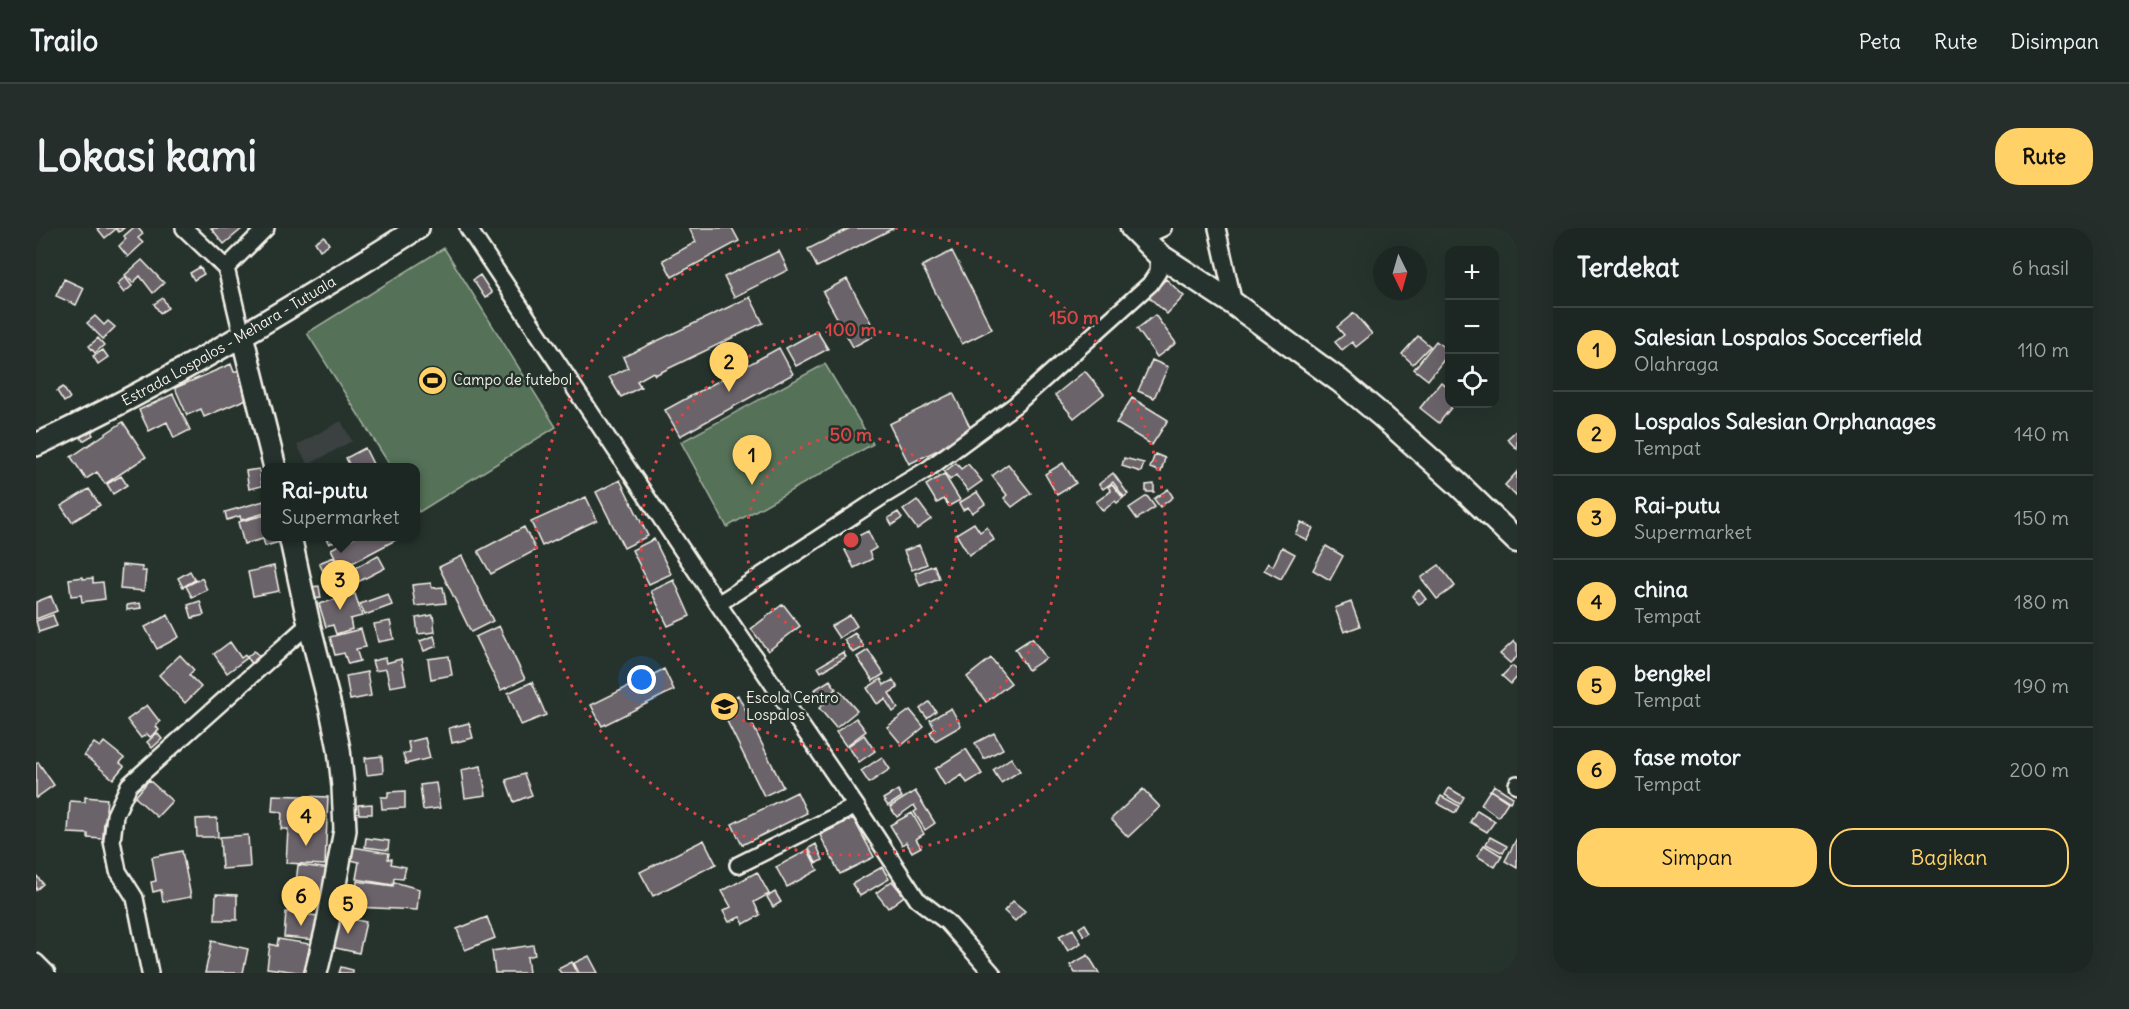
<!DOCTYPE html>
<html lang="id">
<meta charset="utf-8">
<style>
body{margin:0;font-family:Delius,sans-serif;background:#252e2a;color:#f1f3f6}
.controls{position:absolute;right:18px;top:18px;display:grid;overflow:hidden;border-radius:12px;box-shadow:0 6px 24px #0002}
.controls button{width:54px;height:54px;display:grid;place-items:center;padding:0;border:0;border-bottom:2px solid #3a4340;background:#1c2622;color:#f1f3f6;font:30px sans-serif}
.compass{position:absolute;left:1337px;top:18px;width:54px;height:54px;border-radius:50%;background:#1c2622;box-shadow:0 6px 24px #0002;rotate:175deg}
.you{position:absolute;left:606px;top:452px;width:21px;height:21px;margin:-15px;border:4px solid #fff;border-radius:50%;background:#1a73e8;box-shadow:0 0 0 9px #1a73e833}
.badge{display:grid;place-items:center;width:39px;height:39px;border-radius:50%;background:#ffd166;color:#111;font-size:20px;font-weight:700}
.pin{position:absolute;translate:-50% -50px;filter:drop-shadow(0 2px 3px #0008)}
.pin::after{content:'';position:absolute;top:32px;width:21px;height:18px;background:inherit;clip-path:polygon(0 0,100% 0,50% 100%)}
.popup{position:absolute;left:225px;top:235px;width:159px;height:78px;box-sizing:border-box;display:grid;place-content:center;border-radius:12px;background:#1c2622;filter:drop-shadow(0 2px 4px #0005);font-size:20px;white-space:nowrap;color:#a0a5a5}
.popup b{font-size:22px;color:#f1f3f6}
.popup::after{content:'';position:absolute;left:50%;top:100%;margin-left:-12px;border:12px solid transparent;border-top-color:#1c2622}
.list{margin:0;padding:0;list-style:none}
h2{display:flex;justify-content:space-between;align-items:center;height:78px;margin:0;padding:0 24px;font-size:26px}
h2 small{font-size:20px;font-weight:400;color:#a0a5a5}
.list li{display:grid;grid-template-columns:39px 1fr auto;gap:18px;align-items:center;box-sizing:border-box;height:84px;padding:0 24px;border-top:2px solid #3a4340}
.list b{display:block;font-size:22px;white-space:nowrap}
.list p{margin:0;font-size:20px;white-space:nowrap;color:#a0a5a5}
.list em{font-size:20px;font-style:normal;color:#a0a5a5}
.actions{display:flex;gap:12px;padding:18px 24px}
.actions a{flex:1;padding:14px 0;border:2px solid #ffd166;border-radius:24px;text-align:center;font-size:21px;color:#ffd166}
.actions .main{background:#ffd166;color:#111}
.icon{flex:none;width:33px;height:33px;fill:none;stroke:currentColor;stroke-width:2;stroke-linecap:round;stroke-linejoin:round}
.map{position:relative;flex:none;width:1481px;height:745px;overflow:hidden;border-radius:24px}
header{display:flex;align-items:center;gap:36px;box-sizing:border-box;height:84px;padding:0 30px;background:#1c2622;border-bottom:2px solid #3a4340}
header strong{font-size:28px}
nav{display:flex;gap:33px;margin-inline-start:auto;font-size:21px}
.intro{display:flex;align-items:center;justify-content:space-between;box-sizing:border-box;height:144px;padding:0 36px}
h1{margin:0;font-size:42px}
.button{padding:15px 27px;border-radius:24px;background:#ffd166;color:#111;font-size:21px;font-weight:700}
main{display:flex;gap:36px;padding:0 36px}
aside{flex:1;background:#1c2622;border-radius:24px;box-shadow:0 6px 24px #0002}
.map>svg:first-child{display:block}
</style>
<header>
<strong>Trailo</strong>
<nav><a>Peta</a><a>Rute</a><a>Disimpan</a></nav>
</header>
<div class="intro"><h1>Lokasi kami</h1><a class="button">Rute</a></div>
<main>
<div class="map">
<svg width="1481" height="745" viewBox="0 0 1481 745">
<rect width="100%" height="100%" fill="#26332d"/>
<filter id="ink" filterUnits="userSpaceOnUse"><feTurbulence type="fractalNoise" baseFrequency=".0167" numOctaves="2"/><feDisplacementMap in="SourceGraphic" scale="12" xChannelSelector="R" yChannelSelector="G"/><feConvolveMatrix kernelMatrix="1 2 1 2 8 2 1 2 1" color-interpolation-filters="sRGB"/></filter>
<g filter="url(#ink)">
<path fill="#3b4140" d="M305,193l11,20 -44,24 -11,-20z"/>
<path fill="#547158" stroke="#a4b1a0" stroke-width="1.5" d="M408,20l112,179 -137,85 -4,-7v-37l-24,-1 -84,-134z
M789,136l48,80 -146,83 -46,-85z"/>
<path fill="#6b636b" stroke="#f4f1e8" stroke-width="1.5" d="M61,0h27l-5,4 -3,-3 -11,9z
M97,0h5l5,6 -5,4 5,5 -15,14 -9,-11 7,-7 -2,-3z
M175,0h32l-19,16z
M653,0h43l7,13 -67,36 -9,-17 33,-18z
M814,0h44l-77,39 -9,-18z
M288,8l5,8 -9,6 -5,-8z
M743,23l9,19 -54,27 -10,-20z
M916,23l40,78 -30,15 -40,-78z
M106,32l22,23 -11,10 -13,-17 -7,7 -8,-8z
M164,39l4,7 -10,6 -4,-7z
M444,47l12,18 -7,5 -12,-18z
M89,49l7,9 -8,7 -7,-9z
M28,51l20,9 -8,17 -20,-9z
M811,51l30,55 -24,13 -30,-55z
M1130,51l18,17 -17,18 -18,-17z
M714,69l13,26 -108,52 -2,-3 -16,9 4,6 -20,10 -12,-20 19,-9 -5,-11z
M127,70l5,10 -8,5 -6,-9z
M1318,85l18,21 -16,13 -4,-5 -10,8 -7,-8 9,-7 -7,-8z
M1119,87l21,28 -19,14 -20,-28z
M59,88l9,9 4,-4 7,6 -12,12 -16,-16z
M781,103l11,18 -32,17 -10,-18z
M1382,108l12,10 -17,18 -11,-10z
M62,110l6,7 -9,8 -6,-7z
M1400,113l14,11 -22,28 -14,-11z
M743,120l14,26 -113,62 -15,-26z
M67,122l5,7 -10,7 -5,-8z
M1116,132l16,7 -14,31 -16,-7z
M195,136l3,8 5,-2 12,27 -47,20 -3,-8 -14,6 -12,-27z
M1049,143l19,23 -30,24 -19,-23z
M1405,154l9,6v16h4l-15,19 -19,-15z
M27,159l7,11 -6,4 -7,-11z
M917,165l20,40 -64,31 -20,-40z
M137,166l17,36 -16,8 -7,-16 -18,9 -10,-21z
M1096,170l36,22 -16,25 -36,-22z
M87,194l23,35 -41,27 -8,-12 -11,7 -15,-22z
M52,198l5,9 -10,6 -5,-9z
M1481,202v19l-10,-10z
M329,220l10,20h-24l-5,-10z
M1119,226l10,4 -4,14 -11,-4z
M1088,230l20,5 -3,9 -19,-6z
M920,235l5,6 7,-5 14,17 -14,10 -12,-16 -6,5 -6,-8z
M1027,235l13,20 -19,12 -12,-21z
M972,236l23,29 -19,14 -8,-9 3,-3 -15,-19z
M223,241l3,17 -13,3 -3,-18z
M1481,244v25l-12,-12z
M1077,245l15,21 -4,3 -11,-15 -10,7 -4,-5z
M908,246l16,26 -11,6 -5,-7 -7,4 -11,-18z
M85,248l6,9 -14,9 -6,-10z
M584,252l28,56 -24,12 -28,-56z
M1076,256l11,14 -6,5 -2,-2 -12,10 -7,-9 15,-11 -3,-4z
M1118,256v8h-8v-7z
M53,261l11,16 -28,17 -11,-16z
M1132,261l5,8 -13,10 -6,-8z
M941,264l8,12 -13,9 -4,-6 -5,3 -4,-7z
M1111,268l8,11 -18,12 -8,-11z
M550,269l11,23 -55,26 -11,-24z
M881,272l14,19 -14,10 -14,-19z
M228,273l1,12 -24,7 -1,-4 -13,4 -2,-8z
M862,284l4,6 -10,7 -4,-7z
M229,287v21h13l2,6 -15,4 -2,-7 -19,5 -6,-22z
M1265,294l12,6 -6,12 -12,-6z
M938,295l6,9 7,-5 7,13 -25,15 -13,-21z
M488,299l12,23 -45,24 -13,-23z
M832,303l8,17 -7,4 3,7 -18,9 -9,-18 12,-6 -3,-6z
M289,308h21l-17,8z
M320,308h47l-62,33 -10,-20z
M618,311l17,35 -22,10 -17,-34z
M883,317l8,19 -15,6 -8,-19z
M1290,318l17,10 -13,24 -17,-10z
M1246,319l13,7 -14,25 -17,-9 4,-7 5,3z
M342,327l7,13 -33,17 -6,-12z
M426,328l31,65 -22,11 -32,-65z
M298,329l4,9 -14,7 -5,-10z
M86,337l20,2v4h4l-2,20 -24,-2z
M898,337l5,13 -19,8 -5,-13z
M1403,337l16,21 -18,13 -16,-21z
M238,338l5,25 -26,5 -5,-24z
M154,343l5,9 -12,7 -5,-9z
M47,349v2l10,-1v5l10,-1 2,17 -23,3 -1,-7 -10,1 -2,-17z
M166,350l5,12 -15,7 -6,-11z
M638,352l16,36 -22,10 -17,-35z
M395,355l1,5 11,-1 3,16 -31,3 -3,-21z
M283,358l2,12 -9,1 -1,-12z
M1383,362l7,9 -7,5 -7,-8z
M319,366l7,22 -12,3 2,10 -16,5 -3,-9 -7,2 -7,-23z
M352,366l4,11 -27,10 -5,-11z
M15,368l6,15 -21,8v-17z
M164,373l4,14 -12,3 -4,-13z
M1315,374l9,24 -16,6 -9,-24z
M104,375l1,5 -14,2v-5z
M747,376l17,22 -32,25 -17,-22z
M17,387l4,11 -18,6 -3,-11z
M132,387l11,22 -22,12 -12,-22z
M397,387l2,17 -17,2 -2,-16z
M814,387l7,11 -18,12 -8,-12z
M354,393l4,18 -16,3 -4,-18z
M463,398l26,53 -24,11 -26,-53z
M325,401l5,18 -10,2 4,12 -12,3 -4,-11 -9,2 -5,-18z
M819,405l9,14 -11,6 -9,-13z
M398,408l3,10 -13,5 -4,-10z
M996,410l14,20 -18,12 -13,-21z
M1478,413l3,3v13l-7,6 -10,-9z
M194,414l11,16 4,-3 2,3 -20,15 -13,-19z
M832,422l16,24 -11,7 -16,-24z
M218,423l7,7 -8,7 -6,-8z
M807,424l3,5 -25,15 -3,-5z
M144,427l14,15 -5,5 12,12 -16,16 -26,-28z
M413,428l3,19 -21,4 -3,-20z
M349,430l1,5 15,-4 5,25 -16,3 -4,-18 -11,2 -3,-10z
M955,430l20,25 -25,19 -19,-25z
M1476,438l5,4v7l-6,7 -9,-8z
M628,441l10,21 -72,36 -11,-21z
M331,444l4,24 -21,4 -4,-24z
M845,451l3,6 9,-5 5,8 -9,5 9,15 -5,4 -8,-13 -8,5 -10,-16z
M794,452l6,9 -15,10 -7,-9z
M496,454l14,33 -25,10 -13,-32z
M804,463l17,20 -21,17 -17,-20z
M702,467l45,92 -19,9 -45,-91z
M893,474l7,9 -9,7 -7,-9z
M111,477l13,17 -4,4 3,4 -9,7 -3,-3 -6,4 -14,-18z
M915,480l10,18 -26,15 -5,-9 5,-3 -5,-9z
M874,482l14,17 -22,18 -15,-18z
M820,490l10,13 -20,15 -10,-14z
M433,495l4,15 -21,5 -3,-15z
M121,505l5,6 -10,9 -5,-6z
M958,505l9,16 -19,10 -9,-16z
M828,507l11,16 -16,11 -11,-16z
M389,510l5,20 -24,6 -3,-10 7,-2 -2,-10z
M68,514l20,16 -4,5 4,3 -11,13 -29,-24 10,-12 6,4z
M930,521l16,25 -15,9 -5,-8 -17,11 -10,-17z
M346,528l1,17 -16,2 -2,-17z
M846,529l8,12 -21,14 -8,-12z
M975,530l9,13 -19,12 -8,-13z
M2,534l16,23 -18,13v-34z
M445,538l5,29 -21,3 -4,-28z
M488,546l8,21 -18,7 -8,-22z
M113,552l23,21 -15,16 -22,-20z
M400,555l4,25 -17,2 -3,-25z
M1458,557l19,12 -3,5 -19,-12z
M1413,560l15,9 -4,7 -15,-9z
M1107,561l17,18 -32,30 -17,-18z
M862,562l4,7 -14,9 -5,-7z
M1454,562l18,12 -10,15 -17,-13z
M369,563v17l-23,1 -1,-12h7v-5z
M879,563l20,32 -10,7 -11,-18 3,-2 -3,-5 -17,12 -7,-10z
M761,564l10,21 -65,32 -10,-21z
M237,567l55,2 -3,68 -39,-2 2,-34h-7l1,-17 -10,-1z
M1405,568l18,10 -4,7 -18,-10z
M49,569l22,2 -1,11 5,1 -1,11h-6l-1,17 -15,-1v-4l-20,-1 2,-32 15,1z
M336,576v10h-13l-1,-9z
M1441,582l18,11 -8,11 -17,-10z
M876,585l12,21 -8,5 5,8 -9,5 -6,-10 -4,3 -12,-20z
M181,590l1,19h-21l-1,-18z
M817,590l21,39 -34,17 -20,-39z
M212,607l2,32 -28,2 -2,-32z
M1454,609l17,9 -4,7 -17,-9z
M330,610l23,3 -1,9 -23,-3z
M1481,610v30l-12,-7z
M668,612l12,24 -63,32 -13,-24z
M780,616l7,16 -7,3 -7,-15z
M1448,617l18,11 -7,11 -18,-11z
M317,619l36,6 -1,6h4l-1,5 15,3 -3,12 -9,-1 -1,7 -37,-6 3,-17 -8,-2z
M772,622l10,20 -31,17 -11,-20z
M146,623l9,46 -28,5 -2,-12 -8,2 -2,-10 5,-1 -4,-24z
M262,637l34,4 -4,36 -34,-4z
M846,639l7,12 -29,17 -8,-12z
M721,644l12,22 -15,8 6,13 -16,9 -4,-7 -11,5 -6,-11 8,-4 -9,-16z
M0,647l7,9 -7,6z
M321,653l36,5 1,-4 25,7 -2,21 -62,-3z
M856,653l12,15 -16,12 -12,-15z
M739,664l6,10 -8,5 -6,-10z
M180,666l21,1v25h-22z
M977,673l12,10 -10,10 -11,-10z
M250,684l32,4 -2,24 -32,-3z
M302,688l28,6 -7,31 -28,-6z
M451,689l8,21 -30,12 -8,-21z
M1049,696l5,8 -6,4 -5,-8z
M1037,701l8,14 -13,8 -9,-15z
M242,711l32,5 -5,29 -38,-5 3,-24 7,2z
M176,713l36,8 -5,24h-38z
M497,717l2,10 -8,2 2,16h-34l-3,-22z
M1052,727l11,18h-24l-5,-8z
M553,728l9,17h-19l-5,-10z
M536,734l5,11h-16l-3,-4z
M305,739l12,3v3h-14z"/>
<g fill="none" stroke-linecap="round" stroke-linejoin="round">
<defs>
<path id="street" d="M148,0l42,40 16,67
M432,0l250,376 138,202 61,93 30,23 45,51
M1181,0l17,76
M1105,10l22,-10
M190,40l40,-40
M682,376l165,-108 45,-27 87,-64 135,-121 8,-12 1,-17
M1481,557v-1
M702,637l118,-59
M0,734l11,11
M114,745l-15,-75 -17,-27 -6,-30 3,-26 14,-30 180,-161"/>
<g id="secondary">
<path d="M206,107l33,133"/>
<path id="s1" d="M0,217c132,-62 258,-139 382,-217"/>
<path d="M254,308l19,88 22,86 8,39 4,38 2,43 -18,97 -11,46"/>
</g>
<path id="primary" d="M1096,0l27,27 75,49 106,77 42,35 76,68 59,57"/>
</defs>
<use href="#street" stroke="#f4f1e8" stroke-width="20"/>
<use href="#secondary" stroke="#f4f1e8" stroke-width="26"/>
<use href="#primary" stroke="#f4f1e8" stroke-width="27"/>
<use href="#street" stroke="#26332d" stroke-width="15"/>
<use href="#secondary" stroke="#26332d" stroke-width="21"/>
<use href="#primary" stroke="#26332d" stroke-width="22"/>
</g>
</g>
<g fill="none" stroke="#da4645" stroke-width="3" stroke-dasharray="3 6">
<circle cx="815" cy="312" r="105"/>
<circle cx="815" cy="312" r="210"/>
<path d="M859 0A315 315 0 1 1 771 0"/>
</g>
<defs>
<symbol id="stadium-disc" viewBox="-11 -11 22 22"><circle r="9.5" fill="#ffd166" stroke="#26332d"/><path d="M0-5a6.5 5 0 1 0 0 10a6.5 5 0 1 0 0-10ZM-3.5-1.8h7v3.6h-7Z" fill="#111"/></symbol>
<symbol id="school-disc" viewBox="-11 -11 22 22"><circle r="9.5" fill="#ffd166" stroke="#26332d"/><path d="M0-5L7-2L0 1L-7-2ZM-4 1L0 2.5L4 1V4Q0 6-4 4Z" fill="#111"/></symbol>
</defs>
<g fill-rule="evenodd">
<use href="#stadium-disc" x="380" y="136" width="33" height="33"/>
<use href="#school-disc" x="672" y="462" width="33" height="33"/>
</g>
<g text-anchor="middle" stroke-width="5" stroke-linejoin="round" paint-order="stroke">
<g font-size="15" fill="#f4f1e8" stroke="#26332d">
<text dy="5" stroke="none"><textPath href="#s1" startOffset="219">Estrada Lospalos - Mehara - Tutuala</textPath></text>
</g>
<g font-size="15" fill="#f4f1e8" stroke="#26332d" text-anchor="start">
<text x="417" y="157">Campo de futebol</text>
<text x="710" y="475">Escola Centro<tspan x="710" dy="17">Lospalos</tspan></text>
</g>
</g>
<circle cx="815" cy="312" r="9" fill="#da4645" stroke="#26332d" stroke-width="3"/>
<g font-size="18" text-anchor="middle" font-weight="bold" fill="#da4645" stroke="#26332d" stroke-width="5" stroke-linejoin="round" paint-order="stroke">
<text x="1038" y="96">150 m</text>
<text x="815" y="108">100 m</text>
<text x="815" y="213">50 m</text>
</g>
</svg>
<div class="controls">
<button>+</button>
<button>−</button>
<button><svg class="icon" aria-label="locate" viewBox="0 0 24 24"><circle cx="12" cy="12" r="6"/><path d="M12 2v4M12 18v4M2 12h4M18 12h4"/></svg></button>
</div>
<svg class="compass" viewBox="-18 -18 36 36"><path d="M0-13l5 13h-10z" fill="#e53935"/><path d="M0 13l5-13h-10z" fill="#a0a5a5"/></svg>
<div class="you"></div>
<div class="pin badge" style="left:716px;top:257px">1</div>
<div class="pin badge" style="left:693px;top:164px">2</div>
<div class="pin badge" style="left:304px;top:382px">3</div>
<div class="popup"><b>Rai-putu</b>Supermarket</div>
<div class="pin badge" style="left:270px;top:618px">4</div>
<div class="pin badge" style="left:312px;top:706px">5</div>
<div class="pin badge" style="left:265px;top:698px">6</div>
</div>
<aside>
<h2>Terdekat<small>6 hasil</small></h2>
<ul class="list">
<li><span class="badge">1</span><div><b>Salesian Lospalos Soccerfield</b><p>Olahraga</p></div><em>110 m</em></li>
<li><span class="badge">2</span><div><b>Lospalos Salesian Orphanages</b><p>Tempat</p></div><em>140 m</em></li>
<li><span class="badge">3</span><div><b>Rai-putu</b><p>Supermarket</p></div><em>150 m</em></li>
<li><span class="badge">4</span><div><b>china</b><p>Tempat</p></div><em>180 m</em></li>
<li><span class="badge">5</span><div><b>bengkel</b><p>Tempat</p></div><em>190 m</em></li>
<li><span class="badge">6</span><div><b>fase motor</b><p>Tempat</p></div><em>200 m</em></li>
</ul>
<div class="actions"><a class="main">Simpan</a><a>Bagikan</a></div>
</aside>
</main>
